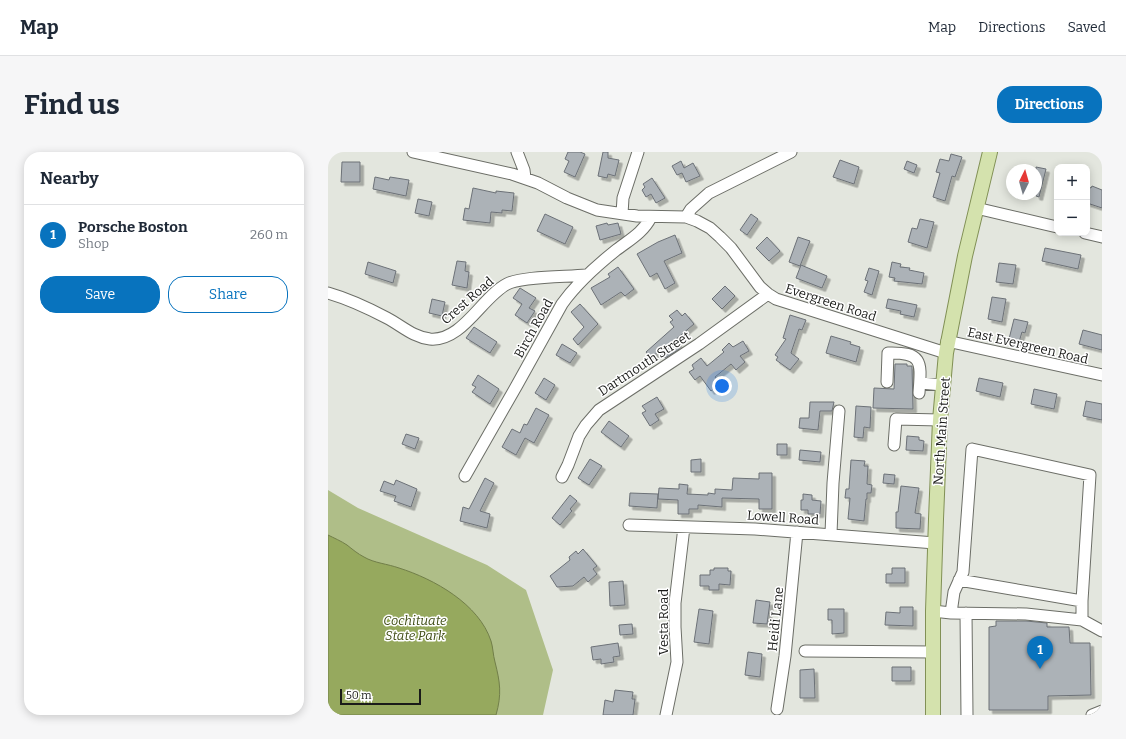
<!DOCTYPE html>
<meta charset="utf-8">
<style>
body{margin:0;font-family:Bitter,serif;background:#f6f6f7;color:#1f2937}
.controls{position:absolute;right:12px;top:12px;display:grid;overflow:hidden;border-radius:8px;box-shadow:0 2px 10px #0003}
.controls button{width:36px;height:36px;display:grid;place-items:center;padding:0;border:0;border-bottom:1px solid #e0e1e3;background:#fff;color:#1f2937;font:20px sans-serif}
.compass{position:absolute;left:678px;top:12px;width:36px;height:36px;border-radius:50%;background:#fff;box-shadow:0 2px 10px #0003;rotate:5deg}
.scale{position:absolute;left:12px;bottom:10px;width:81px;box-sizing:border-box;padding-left:4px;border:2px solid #1a1b19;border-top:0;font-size:11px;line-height:14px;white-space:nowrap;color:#1a1b19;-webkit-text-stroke:3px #fff;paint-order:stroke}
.you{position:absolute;left:394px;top:234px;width:14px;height:14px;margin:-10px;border:3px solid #fff;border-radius:50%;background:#1a73e8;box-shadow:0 0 0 6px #1a73e833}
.badge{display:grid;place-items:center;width:26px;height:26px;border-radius:50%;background:#0873be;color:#fff;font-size:13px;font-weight:700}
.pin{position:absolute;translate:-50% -33px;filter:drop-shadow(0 1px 2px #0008)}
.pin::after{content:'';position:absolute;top:21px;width:14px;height:12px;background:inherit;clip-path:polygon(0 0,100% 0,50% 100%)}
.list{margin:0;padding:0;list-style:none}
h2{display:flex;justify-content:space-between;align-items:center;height:52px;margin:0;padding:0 16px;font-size:17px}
h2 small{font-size:13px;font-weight:400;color:#747a83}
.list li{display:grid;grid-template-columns:26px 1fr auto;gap:12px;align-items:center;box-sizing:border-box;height:60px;padding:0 16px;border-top:1px solid #e0e1e3}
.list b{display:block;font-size:15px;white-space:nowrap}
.list p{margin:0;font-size:13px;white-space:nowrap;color:#747a83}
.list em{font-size:13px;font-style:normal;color:#747a83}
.actions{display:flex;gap:8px;padding:12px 16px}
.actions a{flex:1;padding:9px 0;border:1px solid #0873be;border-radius:16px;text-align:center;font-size:14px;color:#0873be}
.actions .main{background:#0873be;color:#fff}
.map{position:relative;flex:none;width:774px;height:563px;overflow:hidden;border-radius:16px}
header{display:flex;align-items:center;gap:24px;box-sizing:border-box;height:56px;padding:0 20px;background:#fff;border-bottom:1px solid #e0e1e3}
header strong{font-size:19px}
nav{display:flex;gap:22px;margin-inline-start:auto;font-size:14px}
.intro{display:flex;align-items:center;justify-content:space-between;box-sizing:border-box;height:96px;padding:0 24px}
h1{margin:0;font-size:28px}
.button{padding:10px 18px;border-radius:16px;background:#0873be;color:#fff;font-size:14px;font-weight:700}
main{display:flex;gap:24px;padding:0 24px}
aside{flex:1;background:#fff;border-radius:16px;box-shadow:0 2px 10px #0003}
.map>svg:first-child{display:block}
</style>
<header>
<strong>Map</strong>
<nav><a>Map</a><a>Directions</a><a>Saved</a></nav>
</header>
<div class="intro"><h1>Find us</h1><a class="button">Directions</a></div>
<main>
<aside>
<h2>Nearby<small></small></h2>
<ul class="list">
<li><span class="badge">1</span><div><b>Porsche Boston</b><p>Shop</p></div><em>260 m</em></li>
</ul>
<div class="actions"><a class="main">Save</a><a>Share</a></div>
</aside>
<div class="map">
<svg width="774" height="563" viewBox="0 0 774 563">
<defs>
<filter id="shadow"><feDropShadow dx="3.5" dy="3.5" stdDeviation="0" flood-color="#0004"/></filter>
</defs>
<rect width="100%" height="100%" fill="#e3e6de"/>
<path fill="#afbe88" d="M0,338l30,18 129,57 39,25 27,80 -10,45h-215z"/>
<path fill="#96a95e" stroke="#717e49" d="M0,383c6,3 13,6 19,10 5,4 11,9 17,12 10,6 24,7 35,11 35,11 80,36 92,73 2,6 2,14 4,21 5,20 7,32 1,53h-168z"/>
<path fill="#acb2b7" stroke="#6c7177" filter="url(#shadow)" d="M240,0h12l5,2 -10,23 -11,-5 5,-11 -4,-2z
M275,0h5v6l11,2 -4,16 -7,-2 -1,4 -9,-2z
M623,2l11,3 -7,20 -3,-1 -7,25 -12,-4 7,-24 -4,-1 4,-13 9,2z
M512,8l19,7 -5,17 -21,-7z
M353,9l3,7 9,-5 7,13 -14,6 -4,-9 -5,2 -5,-9z
M579,9l10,4 -3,8 -10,-4z
M14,10h18v20h-19z
M708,15l10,2 -7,28 -3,-1z
M47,25l14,3 1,-3 19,3 -3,16 -33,-7z
M324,26l13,20 -9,5 -5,-9 -5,3 -4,-7 3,-3 -2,-3z
M759,34l4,2 1,-2 10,4v18l-15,-5z
M145,36l23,5v-2l18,2 -2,18 -10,-1v3l-11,-1 -1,11 -27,-3 2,-12 4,1z
M90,47l14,3 -3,14 -14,-3z
M217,62l28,13 -8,17 -28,-13z
M423,62l7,5 -11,16 -7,-5z
M592,67l14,3 -7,26 -19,-6 4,-14 5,1z
M279,71l1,2 10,-2 3,11 -21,6 -4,-14z
M347,83l7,18 -18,8 11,22 -10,6 -8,-16 -7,4 -13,-23 21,-12z
M439,85l13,14 -11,10 -13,-13z
M470,85l12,4 -10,25 -11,-4z
M717,96l36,7 -3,14 -36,-8z
M129,109l9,1 -1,9 4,1 -2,16 -15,-3z
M40,110l28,9 -3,12 -28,-9z
M564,110l9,2 -1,3 10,1 -1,2 15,3 -2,11 -28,-3 1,-3 -6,-1z
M671,111l17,2 -3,19 -17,-2z
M473,113l26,11 -5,12 -26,-10z
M290,115l16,22 -9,7 -4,-4 -20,13 -10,-17 19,-11 -2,-3z
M541,116l10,3 -7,24 -8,-3 4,-11 -3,-1z
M397,134l10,10 -13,13 -10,-10z
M192,136l16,10 -7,10 6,3 -8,12 -12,-8 7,-11 -9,-6z
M664,145l14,2 -4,23 -14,-3z
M104,147l13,3 -3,14 -13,-3z
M560,147l29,6 -3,12 -14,-3 1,-3 -15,-3z
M252,152l18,20 -20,21 -5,-6 11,-12 -13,-15z
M349,158l5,6 3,-3 9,11 -19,16 6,6 -3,4 -13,8 -6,-7 -8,7 -5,-6 28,-25 -4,-5 3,-2 -4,-4z
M462,163l16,5 -4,10 -3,-1 -8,24 8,6 -9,11 -14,-10 2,-3 -3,-2 11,-16 -3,-1z
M686,167l14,3 -3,11 -3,-1 -3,10 -10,-3z
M146,175l23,15 -7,11 -24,-15z
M755,178l19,5v15l-23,-6z
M503,184l20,6 -1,2 10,3 -4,15 -30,-9z
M415,189l6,10 -9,5 5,6 -9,8 -5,-6 -16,13 5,7 -9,7 -11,-15 -5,4 -6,-8 5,-3 -2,-4 9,-7 6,8 17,-14 -2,-2 7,-7 4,4z
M234,192l15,9 -7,10 -14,-8z
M567,212h12v2h5l1,43 -40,-1 1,-20 20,1z
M150,223l21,14 -9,15 -18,-12 4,-5 -4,-2z
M216,226l11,7 -9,15 -11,-7z
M651,226l24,5 -3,14 -24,-6z
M706,237l23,5 -3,15 -23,-5z
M329,245l7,12 -9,5 4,6 -9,6 -8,-13 4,-2 -4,-5z
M758,249l16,3v16l-19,-4z
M482,250h24l-2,9h-12l-2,19 -19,-2 1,-10h9z
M528,254l15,1 -1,21 -6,-1 -1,11 -9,-1z
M208,256l13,7 -15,28 -9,-5 -9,17 -14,-8 10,-18 8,4 4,-9 3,1z
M281,269l20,15 -8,11 -20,-15z
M78,282l13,4 -4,11 -13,-5z
M579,284l12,1v3l5,1 -1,10 -17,-1z
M449,292h10v11h-10z
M472,298l21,2 -1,10 -21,-2z
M262,307l12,7 -13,19 -11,-7z
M373,307v13h-10v-12z
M523,308l14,1 -1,5h4l-1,18 5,1 -1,8h-4v6h-1l-2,22 -16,-2 2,-21h-5l1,-9h3z
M431,321h13v36h-13v-10l-37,-1v9l-24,-2v4h-9v5h-11v-14l-20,-1 1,-11 20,1v-5l9,1 -1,9 21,1v-2l7,1v-5l17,1 1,-12 26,1z
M556,322l11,1 -1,9 -11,-1z
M157,326l9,5 -14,28 10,3 -3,14 -27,-7 3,-14 6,2z
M68,328l21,9 -6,18 -17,-6 2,-5 -16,-5 4,-10 10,4z
M573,334l18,2 -4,25 6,1 -1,15 -24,-1v-16h2z
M302,341l28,1 -1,14 -28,-2z
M475,342l9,1v5l9,1 -1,13h-12v-4h-7v-10h2z
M242,343l7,6 -7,8 2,2 -12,14 -8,-7z
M255,397l14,17 -4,3 4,5 -9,8 -4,-5 -11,9 -16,1 -7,-11 20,-16 -1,-3 7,-6 2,3z
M386,416h14v3h3l-1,14 -11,-1v6h-10v-4h-9v-11h10v-5h4z
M564,416h13v15h-19v-9h6z
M295,429l2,24 -15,1 -1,-24z
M428,448l14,2 -3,22 -14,-1z
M572,455h13v19l-28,-1 1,-13 14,1z
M371,457l14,2 -4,33 -15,-2z
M500,457h16v24l-12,1v-14h-4z
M668,469h30l21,2v4h22l1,16h20l1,52 -43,1v14h-59v-83l7,-1z
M304,472l1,10 -13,1 -1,-10z
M290,491l2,13 -7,1 1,5 -13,2v-5l-8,1 -2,-13z
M420,500l14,2 -2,23 -15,-2z
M564,515h19v14h-19z
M486,517l1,29h-15v-28z
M287,538l18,2 -1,7h3l-2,16h-30l2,-15 8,2z"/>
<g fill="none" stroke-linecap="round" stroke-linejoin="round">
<defs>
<path id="minor" d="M85,0l99,22 26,9 29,15 30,12 40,6 49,1 11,4 13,7 10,9 11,11 29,39 8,7 8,5 170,54
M189,0l7,18 1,8
M648,56l81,19
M294,62l1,-16 15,-46
M358,65l5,-8 18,-16 82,-41
M757,81l17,4
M0,141c21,6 40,15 59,25 15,8 26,19 43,21 32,3 52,-42 77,-55 15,-8 61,-7 79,-9
M619,189l155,34
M559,230l1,-29c36,-1 33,10 31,40
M592,231l23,2
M566,293l2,-26 44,1
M137,324l52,-91 45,-81c15,-21 33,-37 53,-53 14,-11 28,-18 36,-34
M234,325l6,-12 11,-29 7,-11 13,-15 100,-66 69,-50
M301,373l126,4 180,14
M503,382l2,-51 6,-72
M605,459l18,2 3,-21 9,-20 9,-123 118,26 -8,126 -123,-21
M623,461l75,1 56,6v-19
M638,461l1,102
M754,468l20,11
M477,499l128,1
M449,557l8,-53 12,-124
M338,563l11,-53 -2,-35v-24l9,-76
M764,563l10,-4"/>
<path id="major" d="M605,563v-104l3,-92 4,-99 6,-67 19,-97 25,-104"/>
</defs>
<use href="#minor" stroke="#6c6e67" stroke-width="13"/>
<use href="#major" stroke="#819055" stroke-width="16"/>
<use href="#minor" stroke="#fff" stroke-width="11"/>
<use href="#major" stroke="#d4e2ad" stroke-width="14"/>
</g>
<g text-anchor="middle" stroke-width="3" stroke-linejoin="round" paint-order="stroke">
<g font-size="13" fill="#1a1b19" stroke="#fff">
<text transform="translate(139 148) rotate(-41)" y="5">Crest Road</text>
<text transform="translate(503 150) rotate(18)" y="5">Evergreen Road</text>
<text transform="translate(205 176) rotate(-61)" y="5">Birch Road</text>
<text transform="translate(700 193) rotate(13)" y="5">East Evergreen Road</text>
<text transform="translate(316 211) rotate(-33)" y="5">Dartmouth Street</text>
<text transform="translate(613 279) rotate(-86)" y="5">North Main Street</text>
<text transform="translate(455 365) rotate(4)" y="5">Lowell Road</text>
<text transform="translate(447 467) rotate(-84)" y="5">Heidi Lane</text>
<text transform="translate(335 470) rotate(-90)" y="5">Vesta Road</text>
</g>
<g font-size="13" font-style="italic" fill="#414e16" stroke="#fff">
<text x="87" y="473">Cochituate<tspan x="87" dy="15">State Park</tspan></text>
</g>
</g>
</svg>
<div class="controls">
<button>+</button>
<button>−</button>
</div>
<svg class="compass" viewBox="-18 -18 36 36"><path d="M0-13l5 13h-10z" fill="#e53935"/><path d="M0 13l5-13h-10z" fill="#747a83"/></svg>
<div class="scale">50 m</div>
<div class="you"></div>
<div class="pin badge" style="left:712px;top:517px">1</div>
</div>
</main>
